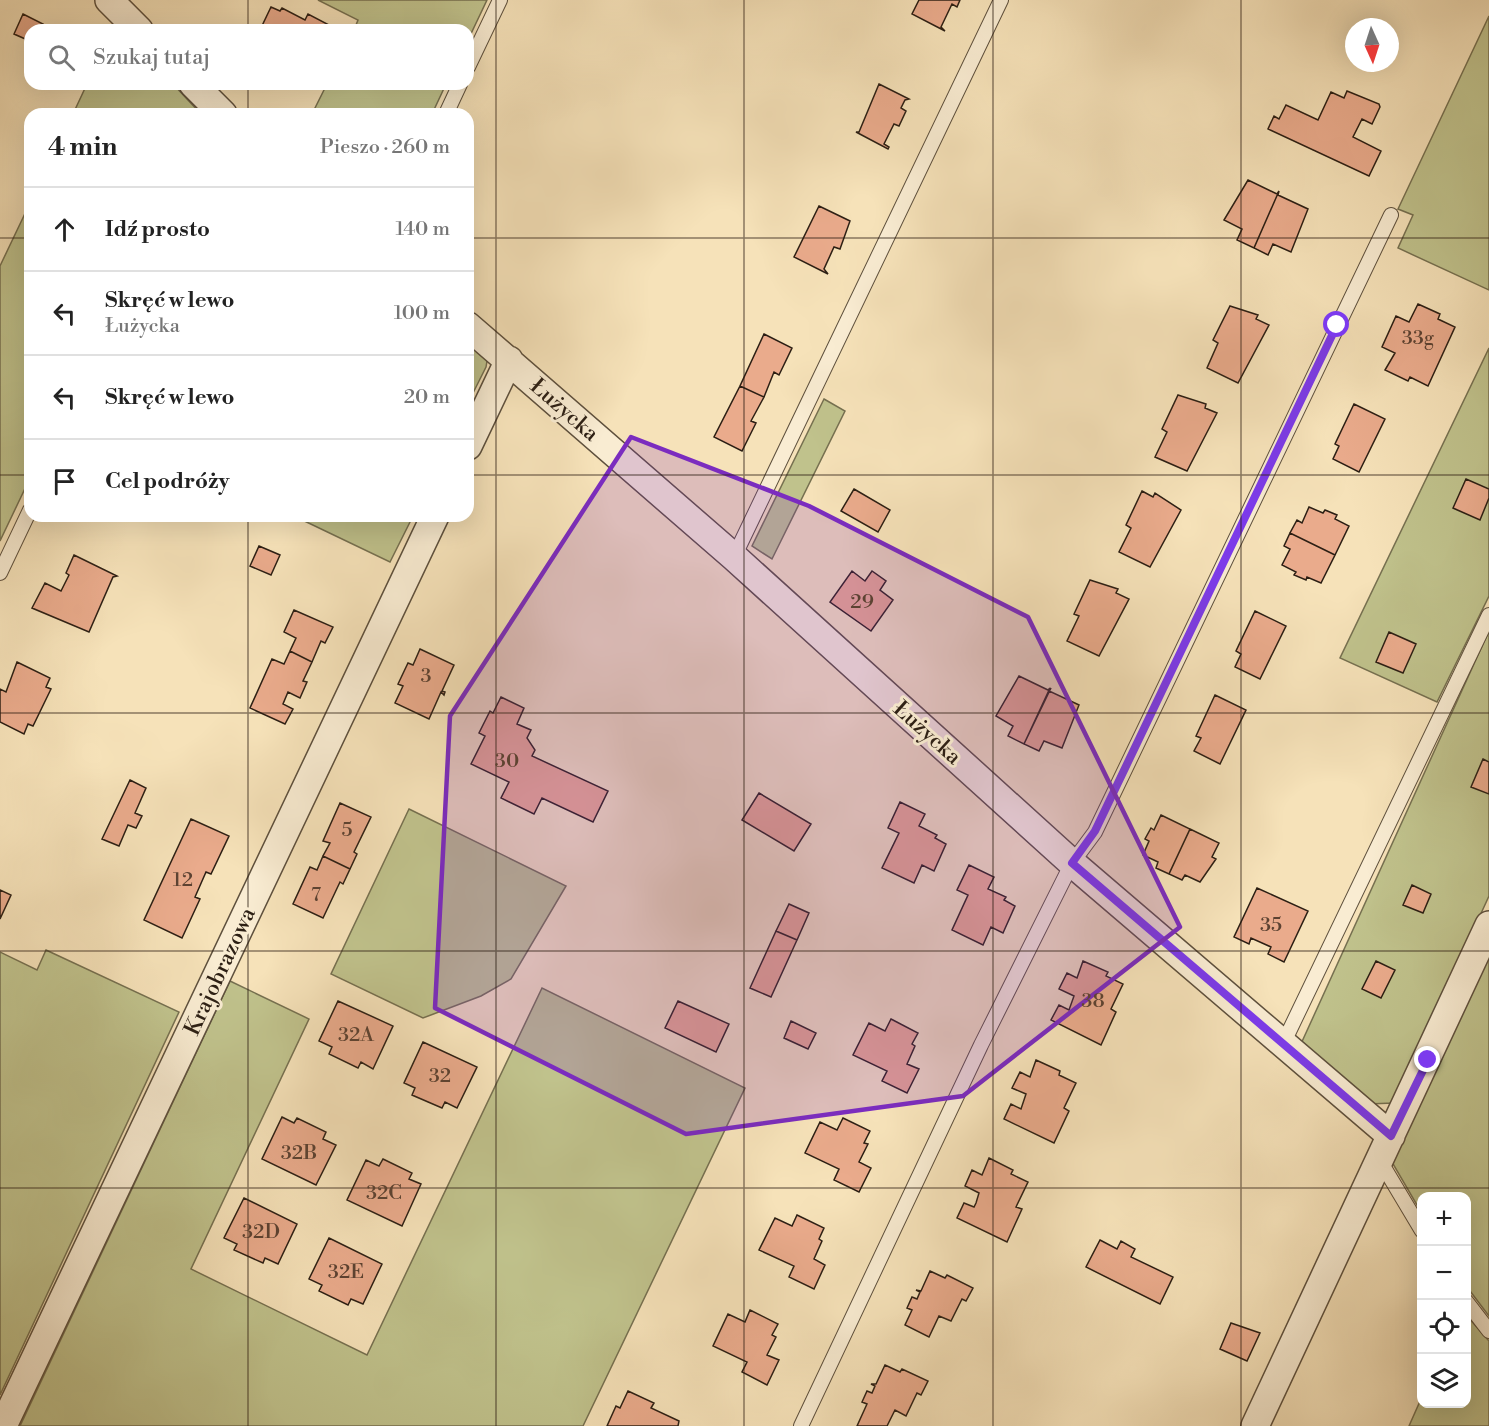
<!DOCTYPE html>
<html lang="pl">
<meta charset="utf-8">
<style>
body{margin:0;font-family:"Libre Bodoni",serif;background:#f6f6f6;color:#222}
.controls{position:absolute;right:18px;bottom:18px;display:grid;overflow:hidden;border-radius:12px;box-shadow:0 6px 24px #0002}
.controls button{width:54px;height:54px;display:grid;place-items:center;padding:0;border:0;border-bottom:2px solid #e0e0e0;background:#fff;color:#222;font:30px sans-serif}
.compass{position:absolute;left:1345px;top:18px;width:54px;height:54px;border-radius:50%;background:#fff;box-shadow:0 6px 24px #0002;rotate:177deg}
.stop{position:absolute;width:18px;height:18px;margin:-14px;border:4px solid #7c3aed;border-radius:50%;background:#fff}
.stop.end{background:#7c3aed;border-color:#fff;box-shadow:0 2px 6px #0008}
.list{margin:0;padding:0;list-style:none}
h2{display:flex;justify-content:space-between;align-items:center;height:78px;margin:0;padding:0 24px;font-size:26px}
h2 small{font-size:20px;font-weight:400;color:#767676}
.list li{display:grid;grid-template-columns:39px 1fr auto;gap:18px;align-items:center;box-sizing:border-box;height:84px;padding:0 24px;border-top:2px solid #e0e0e0}
.list b{display:block;font-size:22px;white-space:nowrap}
.list p{margin:0;font-size:20px;white-space:nowrap;color:#767676}
.list em{font-size:20px;font-style:normal;color:#767676}
.icon{flex:none;width:33px;height:33px;fill:none;stroke:currentColor;stroke-width:2;stroke-linecap:round;stroke-linejoin:round}
.map{position:relative;flex:none;width:1489px;height:1426px;overflow:hidden}
.search{position:absolute;background:#fff;box-shadow:0 6px 24px #0002;left:24px;top:24px;width:450px;height:66px;display:flex;align-items:center;gap:15px;box-sizing:border-box;padding:0 21px;border-radius:18px;color:#767676;font-size:22px}
.panel{position:absolute;background:#fff;box-shadow:0 6px 24px #0002;left:24px;top:108px;width:450px;height:414px;border-radius:18px}
.map>svg:first-child{display:block}
</style>
<div class="map">
<svg width="1489" height="1426" viewBox="0 0 1489 1426">
<rect width="100%" height="100%" fill="#f6e2b9"/>
<filter id="stains"><feTurbulence type="fractalNoise" baseFrequency=".00333" numOctaves="4"/><feColorMatrix values="0 0 0 0 .2 0 0 0 0 .09 0 0 0 0 .02 0 0 0 .5 -.17"/></filter>
<radialGradient id="worn" r=".72"><stop offset=".6" stop-color="#630" stop-opacity="0"/><stop offset="1" stop-color="#630" stop-opacity=".3"/></radialGradient>
<path fill="#c0c28c" stroke="#767050" stroke-width="1.5" d="M318,0h169l-19,40v-10h-114l4,-10z
M1489,16v274l-91,-42 15,-33 -15,-6z
M87,84h86l28,30h-128z
M327,84h119l-14,30h-120z
M30,203v275l-30,63v-275z
M468,340l20,15 -2,12 -18,36z
M1489,348v248l-52,106 -97,-44z
M824,399l21,12 -73,148 -20,-13z
M294,516h119l-23,46z
M1489,631v265l-95,207 -27,1 -67,-58z
M409,809l157,77 -55,93 -30,17 -58,22 -92,-44z
M1489,943v373l-22,-29 -1,-91h-44l-1,16 -32,-55z
M46,950l133,62 -179,383v-443l37,18z
M230,981l79,38 -118,250 176,86 175,-367 203,100 -162,338h-563z
M1467,1316l22,25v85h-80l12,-27 1,5h44z"/>
<path fill="#eaab8c" stroke="#2c1f14" stroke-width="1.5" d="M919,0h41l-3,7 -5,-3 -11,23 4,4 -33,-17z
M271,7l9,4 2,-3 23,12 3,-6 23,12 -2,4h-69z
M23,14l20,10 -4,6h-9v11l-16,-7z
M879,84l30,15 -4,1 -4,8 5,3 -7,15 -5,-2 -10,20 5,3 -1,2 -32,-17h3z
M1347,91l32,13 1,3 -8,17 -10,-5 -9,18 28,14 -12,25 -101,-47 6,-13 5,3 7,-14 32,15 13,-28 13,6z
M1248,180l29,14 2,-3 -25,57 -17,-8 5,-11 -18,-9z
M1279,191l-1,4 30,14 -17,43 -18,-8 -5,11 -14,-7z
M819,206l31,15 -10,28 -6,-2 -10,22 4,5 -34,-17z
M1418,304l22,10 -2,5 17,8 -27,59 -18,-9 -2,4 -23,-11 10,-17 -13,-6 14,-31 13,6z
M1230,306l28,9 -2,4 13,6 -31,58 -31,-15 11,-25 -5,-3z
M764,334l28,14 -13,27 -5,-3 -10,25 -24,-11z
M740,386l24,11 -13,24 5,2 -14,28 -28,-14z
M1178,395l28,9 -1,4 12,5 -30,58 -32,-14 12,-25 -5,-3z
M1354,404l31,15 -26,53 -26,-13 6,-13 -4,-2z
M1466,479l23,10v9l-9,22 -27,-12z
M854,489l36,21 -12,22 -37,-21z
M1142,491l11,6 2,-4 26,17 -31,57 -31,-15 12,-24 -5,-3z
M1309,507l14,6 2,-3 12,5 -2,4 14,7 -14,29 -45,-22 7,-13 5,3z
M1290,533l45,22 -14,28 -14,-6 -1,3 -12,-5 2,-3 -14,-7 8,-16 -6,-3z
M259,546l21,9 -9,20 -21,-9z
M74,555l43,21 -4,1 -24,55 -57,-24 13,-25 16,8 8,-16 -3,-2z
M852,571l13,10 7,-10 14,10 -6,9 13,10 -22,31 -41,-29z
M1090,580l28,9 -2,4 13,6 -30,57 -32,-15 12,-25 -5,-2z
M294,610l39,17 -8,16 -4,-2 -9,21 -22,-11 6,-13 -12,-6z
M1255,611l31,15 -26,53 -25,-12 6,-13 -5,-3z
M1389,632l27,12 -13,29 -27,-11z
M420,649l34,16 -12,26 3,1 -1,3 -3,-3 -12,27 -34,-16 8,-17 -5,-2 10,-21 5,2z
M290,651l22,11 -9,19 4,1 -7,16 -12,-6 -5,12 10,5 -8,15 -35,-16 22,-49 12,5z
M17,662l33,16 -4,9 5,2 -18,37 -5,-2 -4,10 -24,-12v-33l6,3z
M1019,676l29,14 2,-2 -26,56 -16,-8 5,-10 -17,-10z
M1051,688l-2,3 30,14 -17,43 -18,-7 -5,10 -15,-7z
M1215,695l31,15 -26,54 -26,-13 7,-13 -5,-2z
M501,697l23,11 -7,16 14,6 -4,8 8,12 -3,6 76,35 -15,31 -51,-24 -8,16 -33,-16 8,-16 -38,-18 14,-28 -6,-3 11,-22 3,2z
M1483,759l6,3v32l-18,-7z
M130,780l16,8 -11,25 7,3 -6,12 -8,-3 -9,21 -17,-7z
M759,793l52,31 -17,27 -52,-31z
M900,802l25,12 -6,12 18,9 -2,3 11,6 -12,27 -12,-6 -8,18 -32,-15 17,-35 -11,-5z
M340,803l31,14 -17,35 3,2 -7,15 -27,-13 7,-13 -7,-2z
M1161,815l29,14 -21,45 -13,-6 2,-6 -15,-7 6,-14 -4,-2 6,-11 3,2z
M191,819l38,17 -18,38 -5,-2 -11,25 5,2 -18,39 -38,-18z
M1190,829l29,14 -7,14 4,2 -16,23 -15,-7 -3,5 -13,-6z
M323,856l27,13 -7,15 -3,-2 -17,36 -30,-14 17,-37 7,3z
M969,865l25,12 -6,12 18,8 -2,3 11,6 -12,27 -12,-6 -8,18 -31,-15 16,-35 -11,-5z
M1412,885l19,9 -8,19 -20,-8z
M1257,888l51,23 -24,51 -16,-8 3,-7 -20,-9 -2,6 -15,-7z
M0,890l11,5 -11,24z
M789,904l20,9 -12,27 -21,-9z
M776,931l21,9 -26,57 -21,-9z
M1083,961l25,11 -2,4 17,8 -12,25 5,3 -15,33 -50,-25 8,-15 10,5 5,-14 -15,-7 8,-16 10,5z
M1376,961l19,9 -14,28 -19,-9z
M338,1001l55,25 -20,43 -12,-7 -3,6 -29,-14 3,-7 -13,-6z
M678,1001l51,23 -13,28 -51,-24z
M891,1019l27,14 -6,11 3,2 -8,18 12,5 -12,24 -25,-12 5,-10 -34,-16 16,-32 16,8z
M791,1021l25,12 -8,16 -24,-11z
M423,1042l54,25 -20,41 -12,-6 -3,6 -30,-13 3,-7 -11,-5z
M1036,1060l24,11 -1,4 17,8 -12,25 5,3 -15,32 -50,-24 7,-15 10,5 5,-15 -14,-6 8,-16 10,5z
M282,1117l12,6 3,-5 29,14 -3,7 13,6 -20,40 -54,-26z
M843,1118l27,13 -6,12 4,1 -9,18 12,6 -12,24 -25,-12 5,-11 -34,-16 15,-31 17,8z
M989,1158l24,12 -2,4 17,8 -12,25 6,2 -15,33 -50,-24 7,-15 10,4 2,-4 3,-10 -14,-7 7,-16 10,5z
M383,1159l29,14 -3,6 12,5 -19,42 -55,-26 19,-40 13,6z
M244,1198l53,26 -19,40 -13,-6 -2,5 -29,-13 3,-6 -13,-6z
M797,1215l27,13 -5,11 3,2 -8,18 11,6 -11,24 -25,-12 5,-11 -35,-16 16,-32 17,8z
M329,1238l53,26 -19,40 -12,-5 -3,6 -29,-14 3,-6 -13,-6z
M1100,1240l17,9 4,-8 14,8 -4,8 42,20 -13,27 -74,-37z
M930,1271l15,7 2,-3 26,13 -7,13 -4,-2 -11,22 -12,-5 -10,21 -24,-12 7,-15 -5,-2 5,-11 5,2 3,-7 -4,-2 5,1z
M750,1310l28,14 -6,11 4,2 -9,18 12,5 -12,25 -25,-13 5,-10 -34,-16 15,-32 17,8z
M1231,1323l29,10 -13,28 -27,-12z
M885,1365l15,7 2,-3 26,12 -7,14 -4,-2 -11,23 -11,-6 -8,16h-30l10,-22 -5,-2 5,-11 5,2 3,-7 -4,-2h5z
M628,1391l26,12 -3,5 28,13 -1,5h-71l9,-20 4,2z"/>
<g fill="none" stroke-linecap="round" stroke-linejoin="round">
<defs>
<path id="service" d="M468,67l32,-67
M446,114l14,-30
M734,557l267,-557
M0,573l30,-63
M1283,1044l206,-429
M1379,1159l43,72
M1466,1301l23,30
M801,1426l180,-381 91,-182 23,-31 296,-617"/>
<path id="minor" d="M109,0l30,30
M193,84l30,30
M468,326l266,231 338,306 319,273
M468,446l41,-86
M3,1426l432,-910
M1255,1426l234,-501"/>
</defs>
<use href="#service" stroke="#5e503d" stroke-width="16"/>
<use href="#minor" stroke="#5e503d" stroke-width="30"/>
<use href="#service" stroke="#f9ecd2" stroke-width="14"/>
<use href="#minor" stroke="#f9ecd2" stroke-width="27"/>
</g>
<g fill="none" stroke-linecap="round" stroke-linejoin="round">
<path stroke="#7c3aed" stroke-width="8" d="M1337,325l-242,506 -23,32 319,273 37,-76"/>
</g>
<path fill="#7b2cbf" fill-opacity="0.2" stroke="#7b2cbf" stroke-width="4.5" stroke-linejoin="round" d="M631,437l178,69 219,111 152,310 -217,169 -277,38 -251,-126 15,-292z"/>
<path fill="none" stroke="#2c1f14" stroke-width="1.5" stroke-opacity="0.55" d="M248,0v30M496,0v1426M744,0v1426M993,0v1426M1241,0v1426M248,84v30M0,238h30M468,238h1021M0,475h30M468,475h1021M248,516v910M0,713h1489M0,951h1489M0,1188h1489"/>
<g text-anchor="middle" stroke-width="6" stroke-linejoin="round" paint-order="stroke">
<g font-size="20" fill="#5c4232">
<text x="1418" y="344">33g</text>
<text x="862" y="608">29</text>
<text x="426" y="682">3</text>
<text x="507" y="767">30</text>
<text x="347" y="836">5</text>
<text x="183" y="886">12</text>
<text x="316" y="901">7</text>
<text x="1271" y="931">35</text>
<text x="1093" y="1007">38</text>
<text x="356" y="1041">32A</text>
<text x="440" y="1082">32</text>
<text x="299" y="1159">32B</text>
<text x="384" y="1199">32C</text>
<text x="261" y="1238">32D</text>
<text x="346" y="1278">32E</text>
</g>
<g font-size="22" fill="#2c1f14" stroke="#f9ecd2">
<text transform="translate(565 409) rotate(41)" y="8">Łużycka</text>
<text transform="translate(928 732) rotate(42)" y="8">Łużycka</text>
<text transform="translate(219 971) rotate(-65)" y="8">Krajobrazowa</text>
</g>
</g>
<rect width="100%" height="100%" filter="url(#stains)"/>
<rect width="100%" height="100%" fill="url(#worn)"/>
</svg>
<div class="controls">
<button>+</button>
<button>−</button>
<button><svg class="icon" aria-label="locate" viewBox="0 0 24 24"><circle cx="12" cy="12" r="6"/><path d="M12 2v4M12 18v4M2 12h4M18 12h4"/></svg></button>
<button><svg class="icon" aria-label="layers" viewBox="0 0 24 24"><path d="M12 4l9 5-9 5-9-5zM3 14l9 5 9-5"/></svg></button>
</div>
<svg class="compass" viewBox="-18 -18 36 36"><path d="M0-13l5 13h-10z" fill="#e53935"/><path d="M0 13l5-13h-10z" fill="#767676"/></svg>
<div class="stop" style="left:1337px;top:325px"></div>
<div class="stop end" style="left:1428px;top:1060px"></div>
<div class="search"><svg class="icon" aria-label="search" viewBox="0 0 24 24"><circle cx="10" cy="10" r="6"/><path d="M15 15l6 6"/></svg>Szukaj tutaj</div>
<section class="panel">
<h2>4 min<small>Pieszo · 260 m</small></h2>
<ul class="list">
<li><svg class="icon" aria-label="ahead" viewBox="0 0 24 24"><path d="M12 20V5M6 11l6-6 6 6"/></svg><div><b>Idź prosto</b></div><em>140 m</em></li>
<li><svg class="icon" aria-label="left" viewBox="0 0 24 24"><path d="M17 20v-9H6M10 6l-5 5 5 5"/></svg><div><b>Skręć w lewo</b><p>Łużycka</p></div><em>100 m</em></li>
<li><svg class="icon" aria-label="left" viewBox="0 0 24 24"><path d="M17 20v-9H6M10 6l-5 5 5 5"/></svg><div><b>Skręć w lewo</b></div><em>20 m</em></li>
<li><svg class="icon" aria-label="arrive" viewBox="0 0 24 24"><path d="M6 21V4h12l-3 4 3 4H6"/></svg><div><b>Cel podróży</b></div></li>
</ul>
</section>
</div>
